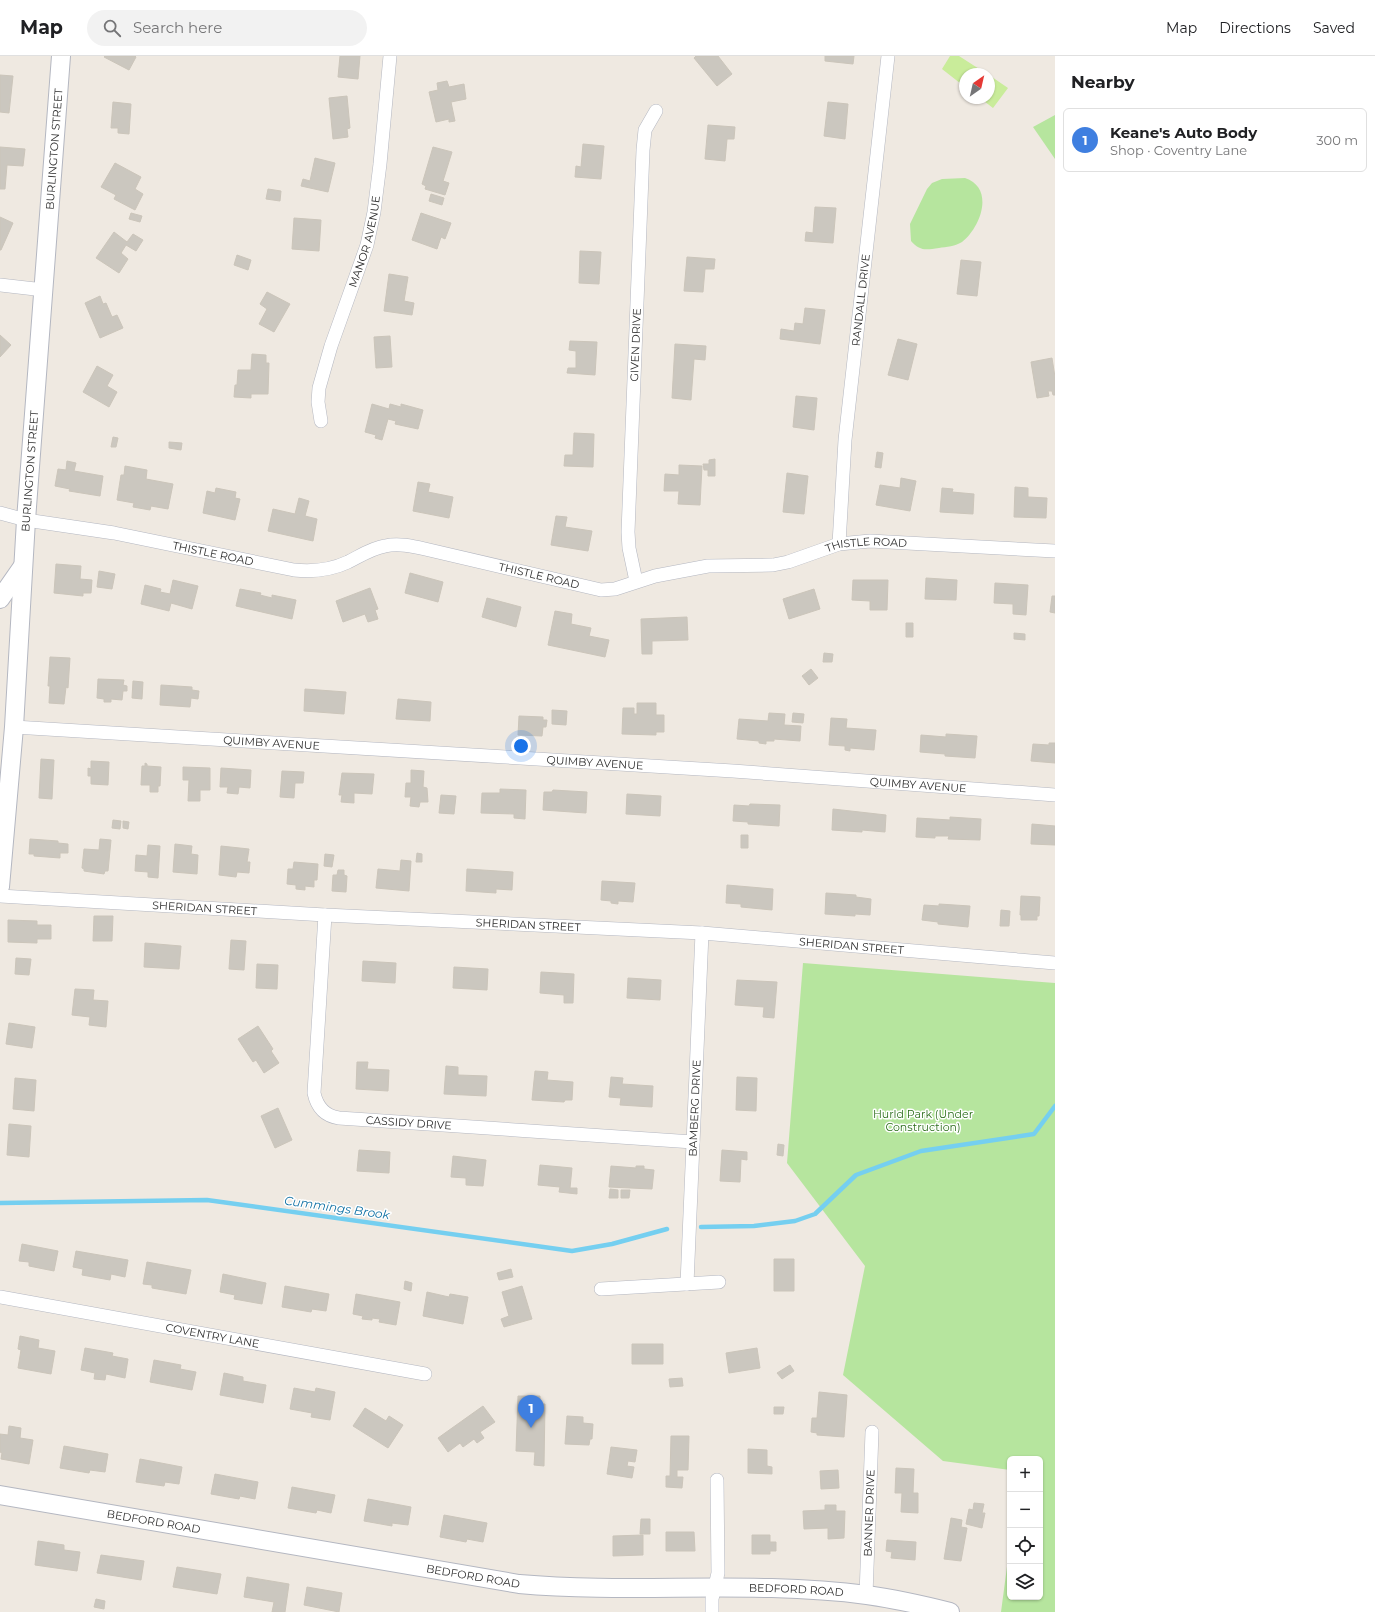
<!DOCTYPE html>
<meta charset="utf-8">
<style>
body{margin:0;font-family:Montserrat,sans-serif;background:#f2f2f2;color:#202124}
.controls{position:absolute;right:12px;bottom:12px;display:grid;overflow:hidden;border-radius:6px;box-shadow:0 1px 3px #0004}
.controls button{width:36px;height:36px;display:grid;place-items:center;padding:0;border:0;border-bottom:1px solid #e0e0e0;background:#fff;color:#202124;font:20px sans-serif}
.compass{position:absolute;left:959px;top:12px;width:36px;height:36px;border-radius:50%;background:#fff;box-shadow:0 1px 3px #0004;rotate:34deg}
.you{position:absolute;left:521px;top:690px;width:14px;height:14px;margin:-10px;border:3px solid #fff;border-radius:50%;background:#1a73e8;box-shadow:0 0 0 6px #1a73e833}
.badge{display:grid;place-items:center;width:26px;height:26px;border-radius:50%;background:#0b8043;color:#fff;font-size:13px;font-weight:700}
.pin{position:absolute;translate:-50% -33px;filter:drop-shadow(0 1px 2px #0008)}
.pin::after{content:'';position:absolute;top:21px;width:14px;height:12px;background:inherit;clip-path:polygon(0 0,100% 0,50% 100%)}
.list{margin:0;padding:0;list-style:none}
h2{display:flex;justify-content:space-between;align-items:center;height:52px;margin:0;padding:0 16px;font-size:17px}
h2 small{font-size:13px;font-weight:400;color:#757577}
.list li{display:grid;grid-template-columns:26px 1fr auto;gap:12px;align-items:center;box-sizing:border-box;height:64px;margin:0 8px 8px;padding:0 8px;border:1px solid #e0e0e0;border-radius:6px}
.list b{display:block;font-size:15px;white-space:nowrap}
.list p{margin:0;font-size:13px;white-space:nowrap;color:#757577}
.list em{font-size:13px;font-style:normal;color:#757577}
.icon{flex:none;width:22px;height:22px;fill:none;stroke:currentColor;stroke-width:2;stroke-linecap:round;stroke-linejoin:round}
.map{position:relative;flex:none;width:1055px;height:1556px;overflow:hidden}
header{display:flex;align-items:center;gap:24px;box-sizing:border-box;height:56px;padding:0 20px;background:#fff;border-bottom:1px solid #e0e0e0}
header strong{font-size:19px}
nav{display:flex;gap:22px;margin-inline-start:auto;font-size:14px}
.search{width:280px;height:36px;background:#f2f2f2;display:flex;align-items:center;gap:10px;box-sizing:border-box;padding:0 14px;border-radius:22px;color:#757577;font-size:15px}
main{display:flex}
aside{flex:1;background:#fff}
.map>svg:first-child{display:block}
</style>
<header>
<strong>Map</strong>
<div class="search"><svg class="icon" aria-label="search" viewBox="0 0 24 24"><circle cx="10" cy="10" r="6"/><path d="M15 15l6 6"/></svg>Search here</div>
<nav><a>Map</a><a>Directions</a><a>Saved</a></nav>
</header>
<main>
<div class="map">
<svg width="1055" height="1556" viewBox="0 0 1055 1556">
<rect width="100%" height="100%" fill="#efe9e1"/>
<path fill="#b6e59e" d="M1055,59v44l-22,-32z
M965,122c30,10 16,49 -3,64 -6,4 -16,5 -23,6 -14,2 -19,3 -28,-7l-1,-17 17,-35 5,-6 10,-4z
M803,907l252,20v629h-54l9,-68v53h30v-138h-30v11l-67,-9 -100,-86 22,-109 -78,-103z"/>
<path fill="#c9ec9a" d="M950,0h9l28,18h-22v13l-23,-18z
M989,19l19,13 -15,20 -13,-10h9z"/>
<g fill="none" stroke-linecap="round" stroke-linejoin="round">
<path stroke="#75cff0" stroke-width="4.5" d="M0,1147l207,-3 365,51 40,-7 55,-15
M701,1171l53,-1 41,-5 20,-7 41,-39 65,-24 113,-17 21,-28"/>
</g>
<path fill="#cbc7bf" stroke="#cbc5ba" d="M105,0h30l1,1 -7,13 -25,-13z
M340,0h20l-2,23 -20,-2z
M696,0h22l14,18 -15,12 -23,-28z
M825,0h29l-1,8 -28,-3z
M0,19l13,1 -4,37 -9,-1z
M447,25l2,6 15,-3 2,15 -15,3 4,19 -6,1v-3l-13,3 -7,-30 9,-2 -1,-7z
M347,40l3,32 -3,1 1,8 -15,2 -4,-41z
M113,46l18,2 -2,30 -11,-1v-5h-7z
M828,46l20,2 -3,35 -21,-3z
M708,69l27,2 -1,12h-7l-2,22 -20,-2z
M583,88l21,2 -3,33 -26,-2 1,-11 5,1z
M0,91l25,2 -2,17 -16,-1 -2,24h-5z
M433,91l19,5 -9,29 6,2 -4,12 -20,-6 1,-3 -4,-2z
M315,102l20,5 -7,29 -27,-6 2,-7 7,2z
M115,107l26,14 -6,12 8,5 -8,16 -21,-11 2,-4 -15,-8z
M268,133l13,2 -1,10 -14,-2z
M431,138l13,4 -2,7 -13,-4z
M815,151l21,1 -3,35 -28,-2 1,-9 7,1z
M131,157l11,3 -2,6 -11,-3z
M421,157l30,10 -6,16 -4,-2 -4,12 -25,-9z
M0,161l13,6 -12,27h-1z
M294,162l27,2 -2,31 -27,-2z
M114,176l13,10 6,-8 10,6 -7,11 -10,-6 -5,8 7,6 -9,14 -23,-15z
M580,195l21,1 -2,32 -20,-1z
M237,199l14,5 -3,10 -14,-5z
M687,201l28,2 -1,10h-9l-2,23 -19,-1z
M961,204l20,2 -4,34 -20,-2z
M389,218l19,3 -4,24 10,2 -2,12 -28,-4z
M267,236l23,12 -16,28 -15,-8 8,-15 -7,-5z
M100,240l3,8 3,-1 6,14 5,-2 6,13 -23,10 -15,-35z
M805,252l20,2 -5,34 -40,-5 1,-10 13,2 1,-8 8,1z
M0,279l11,10 -11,12z
M390,280l2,31 -16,1 -2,-31z
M898,283l19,5 -9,36 -20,-5z
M570,285l27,1 -2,33 -28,-2 1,-5h8v-17l-7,-1z
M675,288l31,2 -1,14 -11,-1 -3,41 -19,-2z
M252,298l14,1v8h3l-1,31h-17v4l-17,-1 1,-12h2l1,-15h13z
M1052,302l3,19v18h-2l-1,-4h-4l1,5 -12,2 -6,-36z
M97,310l16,9 -6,11 10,6 -8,15 -26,-15z
M796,340l21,2 -3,32 -21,-3z
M372,348l17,5 1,-5 11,3v-3l22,6 -5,19 -23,-5 1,-3 -8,-2 -6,21 -7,-2 1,-3 -11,-3z
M574,377l20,1 -1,33 -29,-1 1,-11h8z
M113,381l5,1 -2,9h-5z
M169,386l13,1 -1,7 -12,-2z
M877,396l6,1 -2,15 -6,-1z
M715,403v17h-7v-6h-4l-1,-6h6v-4z
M67,405l9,2 -2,8 29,5 -3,20 -31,-5 1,-2 -15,-3 3,-17 8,1z
M679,409l23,1 -2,39 -22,-1 1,-13h-15l1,-17 14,1z
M125,410l22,4 -1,9 27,5 -5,25 -17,-3 -1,4 -17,-3 1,-4 -17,-3 4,-25h3z
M787,417l21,3 -4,38 -21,-2z
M901,422l15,3 -6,30 -34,-6 4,-20 20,3z
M418,426l12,2 -2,8 25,5 -4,21 -36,-7z
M1015,431l13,1v9l19,1 -1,20 -32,-1z
M216,432l20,4 -1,6 5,1 -5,21 -32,-7 4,-22 8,2z
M942,432l11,1 -1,3 22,2 -1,20 -33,-2z
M299,442l10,3 -4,15 12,3 -4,22 -45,-10 5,-22 22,5z
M556,460l11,1 -2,10 27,4 -4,20 -37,-6z
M56,508l25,2 -1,13 12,1 -1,13h-8v3l-29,-3z
M99,515l16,3 -3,15 -15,-2z
M410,517l33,9 -5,20 -33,-9z
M926,522l31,2 -1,20 -31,-1z
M173,524l25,6 -6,23 -21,-6 -2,8 -28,-7 4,-19 16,4 -1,3 10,2z
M853,524h35l-1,30h-17v-9l-18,-1z
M995,527l33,2 -2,30 -13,-1v-10l-19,-1z
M370,532l8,21 -3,1 3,9 -10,3 -3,-8 -22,8 -7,-21z
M240,533l21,4 -1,2 12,3v-3l24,5 -4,19 -56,-13z
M814,533l6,20 -31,10 -6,-20z
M1052,540h3v17l-5,-1z
M487,542l34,9 -5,20 -34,-10z
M555,555l17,3 -1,10 20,4 -2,8 20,4 -4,17 -57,-12z
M687,561l1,23 -36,1v13h-10l-1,-35z
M906,567h7v14h-7z
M1014,577l11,1v6l-11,-1z
M824,597l9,1 -1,8h-9z
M50,601l20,1 -2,30 -2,-1 -2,17 -15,-1 1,-17h-2z
M811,613l7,9 -9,7 -7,-9z
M98,623l26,1 -1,5 4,1v5h-4l-1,9 -11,-1v3h-7v-3l-7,-1z
M133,625l10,1 -1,17 -10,-1z
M161,629l31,2v3l7,1 -1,8 -7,-1 -1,9 -30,-2z
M305,633l41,3 -2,22 -40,-3z
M398,643l33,3 -1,19 -34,-2z
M637,647h19v12h8v17h-8v3l-34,-1 1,-26h11v6h3z
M552,654l15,1 -1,14 -14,-1z
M769,657l16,1 -1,11 17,1 -1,15 -26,-2v2h-8v3l-7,-1v-2l-22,-2 2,-20 29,2z
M793,657l11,1 -1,9 -11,-1z
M519,660l24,1v3h4l-1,7h-3l-1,9 -24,-1z
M831,662l16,1 -1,9 30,2 -2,20 -24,-2v3l-5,-1v-4l-16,-1z
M946,678l31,2 -2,22 -30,-2v-2l-25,-2 1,-17 25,2z
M1049,687h6v20l-24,-2 2,-17 16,1z
M41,703l13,1 -2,39 -13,-1z
M91,705l18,1 -1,23 -17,-1v-8h-3v-8l3,1z
M145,707l2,1v2l14,1 -1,19h-2v6h-8v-7h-9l1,-19h3z
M183,711l27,1v22h-10v11h-12l1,-21h-6z
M221,712l30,2 -1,18 -11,-1 -1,7 -11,-1 1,-6h-8z
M411,714l13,1 -1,16 4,1 1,14h-8l-1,5 -9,-1 1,-9h-6l1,-14h5z
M282,715l22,1 -1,11h-8l-1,15 -14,-1z
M342,717l32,1 -2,20 -18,-1v10l-13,-1 1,-7h-3z
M500,733l26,1 -1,29 -11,-1v-4l-33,-1 1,-20h18z
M553,734l34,2 -1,21 -43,-3 1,-18h8z
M627,738l34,2 -1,20 -34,-2z
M441,739l15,1 -2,18 -15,-1z
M750,748l30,1 -1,21 -31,-2v-2l-15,-1 1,-16 15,1z
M833,753l53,6 -1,17 -23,-2v2l-30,-2z
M950,761l31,2 -1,21 -32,-1 1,-3h-14v2l-19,-1 1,-19 33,2z
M113,764l8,1 -1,8 -8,-1z
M123,765l6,1 -1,7 -5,-1z
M1032,768l23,2v19l-24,-1z
M741,779h7v13h-7z
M30,783l28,2v2l10,1v9h-8v5l-26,-2v-2h-5z
M100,783l11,1 -3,31h-3l-1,3 -20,-3v-2l-2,-1 2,-19 15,1z
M175,788l17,2 -1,8 7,1 -1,19 -24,-2z
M148,789l12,1 -2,32 -10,-1v-5l-13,-1 1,-16 11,1z
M221,790l28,3 -2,13h3l-1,11 -12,-1 -1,5 -17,-2z
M417,797l5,1v8h-6z
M325,798l9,1 -2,12 -8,-1z
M401,804l10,1 -2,30 -33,-3 2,-19 22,2z
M294,806l24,2 -1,16h-3v7l-9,-1v4l-9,-1v-4l-9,-1 1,-15h5z
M467,813l46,3 -1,18 -16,-1v4l-30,-2z
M338,814h6v5l3,1 -1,16 -14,-1 1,-16h4z
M602,825l33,2 -2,19 -15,-1v3l-7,-1v-2l-10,-1z
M727,829l46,4 -1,21 -31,-3v-3l-15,-1z
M826,837l30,2v2l15,2 -1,16 -15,-1v2l-30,-2z
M1021,840l19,1 -1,19h-2v4h-16v-5h-1z
M939,848l31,2 -2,21 -30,-3v-2l-16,-2 2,-15 15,1z
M1001,854l9,1 -1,15h-9z
M94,860h19l-1,25h-19z
M8,864l29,1v4h14v14h-14v4l-29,-1z
M231,884l15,1 -2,29 -15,-1z
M145,887l36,3 -2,23 -35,-2z
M16,902l15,1 -2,16 -14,-1z
M363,905l33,2 -1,20 -33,-2z
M257,908l21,1 -1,24 -21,-1z
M454,911l34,2 -1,21 -34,-2z
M541,916l33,2 -1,29h-9v-8l-24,-2z
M628,922l33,2 -1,20 -33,-2z
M737,924l40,2 -3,36 -11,-1 1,-10 -29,-2z
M75,933l19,1 -1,10 15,1 -2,26 -17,-2 1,-8 -18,-2z
M9,967l26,4 -3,21 -26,-4z
M258,970l15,23 -2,2 8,12 -15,10 -8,-13 -3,2 -15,-23z
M357,1006h11l-1,7 22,1 -1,21 -32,-2z
M446,1010l12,1v8l29,1 -1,20 -42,-2z
M535,1015l13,1 -1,8 26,2 -1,18h-7l-1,2 -32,-2z
M611,1021l12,1 -1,6 31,2 -1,21 -32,-2 1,-7 -12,-1z
M737,1021l20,1 -1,33 -20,-1z
M15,1022l21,2 -2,31 -21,-2z
M278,1052l14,32 -17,8 -14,-32z
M9,1068l22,2 -2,31 -22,-2z
M778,1088l6,1 -1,11 -6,-1z
M359,1094l31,2 -1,21 -32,-2z
M722,1094l25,2v8l-6,-1 -1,23 -20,-1z
M453,1100l33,4 -3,26 -17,-1v-7l-15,-1z
M540,1109l32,3 -2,20h7v6l-18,-2 1,-5 -22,-2z
M611,1110l25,2v-2h8v3l10,1 -2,19 -43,-2z
M610,1133l8,1v8h-9z
M621,1134h9l-1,8h-8z
M22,1188l36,7 -4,20 -25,-5v-4l-10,-1z
M76,1195l52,9 -3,17 -14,-3 -1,6 -28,-5 1,-6 -10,-2z
M774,1203h20v32h-20z
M147,1206l44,8 -5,24 -34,-6v-3l-9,-1z
M511,1213l2,8 -14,3 -2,-7z
M223,1218l43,9 -4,21 -28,-5 1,-4 -15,-3z
M405,1225l7,2 -1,8 -7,-2z
M285,1230l44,8 -3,17 -14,-2 -1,3 -29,-5z
M522,1230l10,33 -28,8 -3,-8 8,-3 -7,-24z
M427,1236l22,5 1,-3 18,3 -5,27 -40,-8z
M356,1238l44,8 -4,23 -17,-3 1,-3 -8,-1v2l-10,-1 1,-3 -10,-2z
M20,1280l19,4 -1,8 17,3 -4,23 -33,-6 3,-18 -3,-1z
M632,1288h31v20h-31z
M85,1292l28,5 -1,3 16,3 -3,19 -19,-4 -1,6 -11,-1 1,-6 -14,-3z
M757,1292l3,20 -31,5 -3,-20z
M154,1304l27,5 -1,4 16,3 -4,18 -42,-8z
M790,1309l4,6 -12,8 -5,-6z
M224,1317l19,4v4l23,4 -3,18 -43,-8z
M682,1322l1,8 -13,1 -1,-8z
M294,1332l21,4 1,-4 19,4 -5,28 -19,-3 1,-4 -22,-4z
M819,1336l28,3 -3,42 -27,-2v-2l-6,-1 1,-14h5z
M518,1340h22v8h5l-1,62 -10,-1 1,-13 -19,-1z
M483,1350l12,16 -15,10 4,6 -7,5 -3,-4 -11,8 -3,-4 -12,9 -10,-14z
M774,1351h10l-1,7h-9z
M365,1352l21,13 3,-5 14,9 -15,23 -35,-22z
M567,1360l16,1v6l10,1 -1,15h-2l-1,6 -24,-1z
M9,1370l12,2 -1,10 13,2 -4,24 -28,-5 1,-6 -2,-1v-18l8,1z
M671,1380h18l-1,34h-11v7h6l-1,11 -16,-1v-11h4z
M64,1390l44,8 -3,18 -15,-2 -1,3 -29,-5z
M611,1391l26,3 -2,12 -7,-1 -1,5 7,1 -2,11 -25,-4z
M748,1393l19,1v16l5,1v7l-24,-1z
M140,1403l42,8 -3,17 -14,-2 -1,4 -28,-4z
M896,1412l18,1 -1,24h5v20l-17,-1 1,-19h-7z
M838,1414l1,18 -18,1 -1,-18z
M215,1418l43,8 -3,17 -15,-3 -1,3 -28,-5z
M292,1431l43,8 -4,18 -14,-3 -1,3 -28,-5z
M368,1443l43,8 -3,18 -16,-2v3l-28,-5z
M974,1447l10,1 -2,9h3l-3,15 -16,-4 3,-15 4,1z
M825,1449h11v6h9l-1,27 -16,1v-11l-24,1 -1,-18 22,-1z
M444,1459l43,8 -4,19 -16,-3 -1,3 -26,-5z
M951,1462l11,2 -1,7 6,1 -6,33 -17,-2z
M641,1463h9v15h-10z
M666,1476h28l1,19h-29z
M643,1479v20l-30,1v-20z
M752,1479h18v7h6v9h-6v3h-18z
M887,1484l29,2 -1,18 -24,-2 1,-6 -6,-1z
M38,1485l26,4v5l16,2 -3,19 -42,-6z
M101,1499l43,6 -3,19 -44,-7z
M177,1511l44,7 -4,20 -44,-7z
M247,1521l42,7 -4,28h-13l2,-10 -30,-5z
M307,1531l35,6 -3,19 -35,-7z
M96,1543l9,2 -1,8 -10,-2z"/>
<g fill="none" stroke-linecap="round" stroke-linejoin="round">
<defs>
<g id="street">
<path d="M0,229l44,5"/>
<path id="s1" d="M321,365l-3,-19 1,-14 12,-42 36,-101 7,-33 6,-48 10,-108"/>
<path id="s2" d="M0,457l26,7 88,13 180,37c19,2 37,0 54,-8 12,-6 24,-14 37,-16 13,-3 27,0 40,3l176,41 14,-1 40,-13 53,-10 65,-1 15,-3 51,-18 31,-3 185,10"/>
<path id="s3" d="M839,488l6,-104 43,-384"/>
<path id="s4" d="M636,525l-7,-33 -1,-16 15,-382 2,-20 11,-19"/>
<path id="s5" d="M14,671l719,44 322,24"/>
<path id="s6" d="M0,840l325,19 377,18 353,30"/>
<path id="s7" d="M325,859l-11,178c3,14 11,23 25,25l354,24"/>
<path id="s8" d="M687,1228l15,-351"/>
<path d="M601,1233l118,-7"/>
<path id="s9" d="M0,1241l425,77"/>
<path id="s10" d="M866,1539l6,-163"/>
<path d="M712,1556v-13l6,-26 -1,-93"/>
</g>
<g id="secondary">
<path d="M0,543l23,-33"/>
<path id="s11" d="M0,831l14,-160 12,-207 35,-464"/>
<path id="s12" d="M0,1439l519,89c116,10 232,-4 348,11 28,4 55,10 83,17"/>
</g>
</defs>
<use href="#street" stroke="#b4b7c1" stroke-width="14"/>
<use href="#secondary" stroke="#b4b7c1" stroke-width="20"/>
<use href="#street" stroke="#fff" stroke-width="13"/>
<use href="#secondary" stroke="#fff" stroke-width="18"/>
</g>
<g text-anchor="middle" stroke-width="3" stroke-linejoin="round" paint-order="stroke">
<g font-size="11" fill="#2e2e2e" stroke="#fff">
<text dy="4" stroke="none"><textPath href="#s11" startOffset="740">BURLINGTON STREET</textPath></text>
<text dy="4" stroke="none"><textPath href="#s1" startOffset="187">MANOR AVENUE</textPath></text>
<text dy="4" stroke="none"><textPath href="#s3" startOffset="245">RANDALL DRIVE</textPath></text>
<text dy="4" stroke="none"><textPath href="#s4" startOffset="237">GIVEN DRIVE</textPath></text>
<text dy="4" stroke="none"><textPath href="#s11" startOffset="417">BURLINGTON STREET</textPath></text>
<text dy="4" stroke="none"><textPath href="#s2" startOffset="888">THISTLE ROAD</textPath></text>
<text dy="4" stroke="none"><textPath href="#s2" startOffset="217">THISTLE ROAD</textPath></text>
<text dy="4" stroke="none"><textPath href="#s2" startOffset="553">THISTLE ROAD</textPath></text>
<text dy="4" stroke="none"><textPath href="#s5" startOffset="258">QUIMBY AVENUE</textPath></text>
<text dy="4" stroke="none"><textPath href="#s5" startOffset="582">QUIMBY AVENUE</textPath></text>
<text dy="4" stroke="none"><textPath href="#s5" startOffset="906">QUIMBY AVENUE</textPath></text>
<text dy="4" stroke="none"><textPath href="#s6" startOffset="205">SHERIDAN STREET</textPath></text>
<text dy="4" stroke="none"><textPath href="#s6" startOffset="529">SHERIDAN STREET</textPath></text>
<text dy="4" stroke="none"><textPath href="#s6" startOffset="853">SHERIDAN STREET</textPath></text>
<text dy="4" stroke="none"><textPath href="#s8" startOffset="176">BAMBERG DRIVE</textPath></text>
<text dy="4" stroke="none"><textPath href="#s7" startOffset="286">CASSIDY DRIVE</textPath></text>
<text dy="4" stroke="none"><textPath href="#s9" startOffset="216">COVENTRY LANE</textPath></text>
<text dy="4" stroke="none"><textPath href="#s10" startOffset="82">BANNER DRIVE</textPath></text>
<text dy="4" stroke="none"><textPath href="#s12" startOffset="156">BEDFORD ROAD</textPath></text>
<text dy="4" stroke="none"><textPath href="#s12" startOffset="480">BEDFORD ROAD</textPath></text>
<text dy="4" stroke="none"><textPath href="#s12" startOffset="804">BEDFORD ROAD</textPath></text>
</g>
<g font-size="11" fill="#2c6e1b" stroke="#fff">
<text x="923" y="1062">Hurld Park (Under<tspan x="923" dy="13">Construction)</tspan></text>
</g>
<g font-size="12" font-style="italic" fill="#0d6fa3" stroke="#fff">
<text transform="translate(337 1152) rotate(8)" y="4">Cummings Brook</text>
</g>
</g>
</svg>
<div class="controls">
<button>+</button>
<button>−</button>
<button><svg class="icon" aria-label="locate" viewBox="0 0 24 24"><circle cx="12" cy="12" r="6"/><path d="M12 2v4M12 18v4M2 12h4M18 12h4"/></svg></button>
<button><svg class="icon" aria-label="layers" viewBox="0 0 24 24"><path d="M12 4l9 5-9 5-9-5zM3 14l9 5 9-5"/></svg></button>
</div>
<svg class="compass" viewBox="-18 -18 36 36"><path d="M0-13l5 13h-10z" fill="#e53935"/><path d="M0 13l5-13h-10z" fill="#757577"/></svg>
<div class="you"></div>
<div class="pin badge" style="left:531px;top:1372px;background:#3f7fe0">1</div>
</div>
<aside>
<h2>Nearby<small></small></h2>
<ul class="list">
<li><span class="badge" style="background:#3f7fe0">1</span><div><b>Keane's Auto Body</b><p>Shop · Coventry Lane</p></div><em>300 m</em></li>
</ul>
</aside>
</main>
